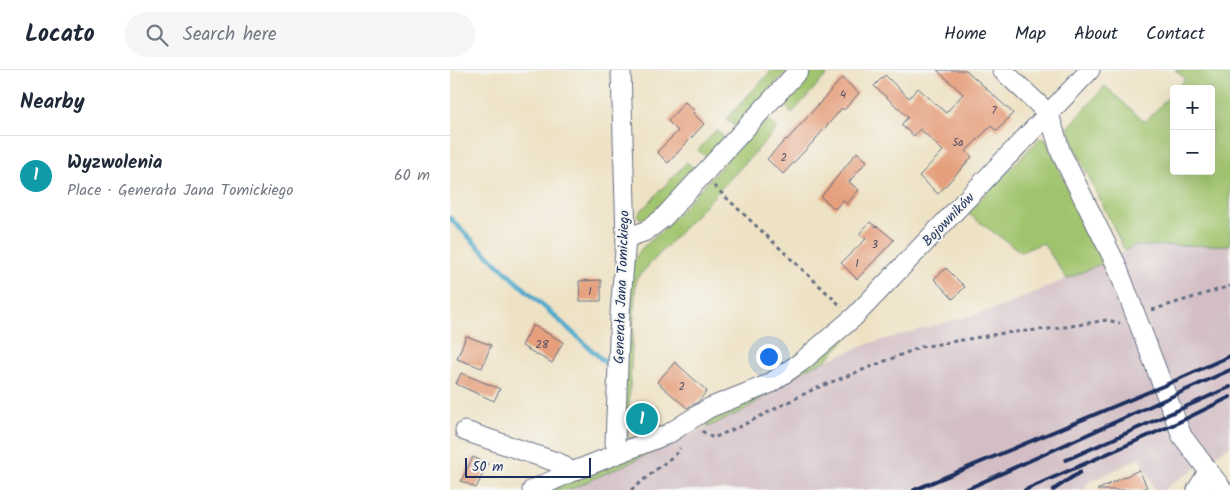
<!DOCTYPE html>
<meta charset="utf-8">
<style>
body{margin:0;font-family:Kalam,sans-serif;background:#f6f6f7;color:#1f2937}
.controls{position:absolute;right:15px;top:15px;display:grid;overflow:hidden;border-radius:5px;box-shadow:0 5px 20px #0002}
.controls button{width:45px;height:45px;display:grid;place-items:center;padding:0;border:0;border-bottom:1px solid #e0e1e3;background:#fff;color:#1f2937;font:25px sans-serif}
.scale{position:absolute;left:15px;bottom:12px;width:126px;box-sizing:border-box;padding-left:5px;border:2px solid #1b2f5e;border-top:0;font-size:14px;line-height:18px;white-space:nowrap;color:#1b2f5e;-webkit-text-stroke:4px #f6f6f2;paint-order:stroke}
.you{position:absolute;left:318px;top:286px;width:18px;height:18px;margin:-12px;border:4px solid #fff;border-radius:50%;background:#1a73e8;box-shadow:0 0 0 8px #1a73e833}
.badge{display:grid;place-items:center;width:32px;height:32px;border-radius:50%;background:#1f6fb2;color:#fff;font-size:16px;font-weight:700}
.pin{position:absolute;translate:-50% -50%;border:2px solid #fff;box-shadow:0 1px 5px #0006}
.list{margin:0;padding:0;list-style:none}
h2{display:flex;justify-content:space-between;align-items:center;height:65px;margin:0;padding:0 20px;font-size:21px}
h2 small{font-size:16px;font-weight:400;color:#747a83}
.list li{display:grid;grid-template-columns:32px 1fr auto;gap:15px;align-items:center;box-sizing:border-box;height:80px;padding:0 20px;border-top:1px solid #e0e1e3}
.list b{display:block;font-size:19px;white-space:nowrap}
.list p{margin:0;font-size:16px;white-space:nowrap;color:#747a83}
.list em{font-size:16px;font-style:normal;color:#747a83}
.icon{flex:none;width:28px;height:28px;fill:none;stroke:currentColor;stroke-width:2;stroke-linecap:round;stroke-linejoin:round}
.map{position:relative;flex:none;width:780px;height:420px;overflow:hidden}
header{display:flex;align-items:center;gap:30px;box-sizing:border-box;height:70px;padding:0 25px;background:#fff;border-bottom:1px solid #e0e1e3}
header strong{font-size:24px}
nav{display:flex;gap:28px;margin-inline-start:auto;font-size:18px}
.search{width:350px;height:45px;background:#f6f6f7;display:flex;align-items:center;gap:12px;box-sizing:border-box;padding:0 18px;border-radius:28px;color:#747a83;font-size:19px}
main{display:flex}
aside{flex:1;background:#fff}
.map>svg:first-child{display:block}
</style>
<header>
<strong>Locato</strong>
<div class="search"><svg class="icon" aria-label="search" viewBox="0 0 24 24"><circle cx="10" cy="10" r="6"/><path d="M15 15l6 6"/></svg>Search here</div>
<nav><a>Home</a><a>Map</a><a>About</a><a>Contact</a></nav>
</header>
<main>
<aside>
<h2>Nearby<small></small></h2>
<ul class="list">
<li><span class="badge" style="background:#0f9aa8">1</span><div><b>Wyzwolenia</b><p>Place · Generała Jana Tomickiego</p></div><em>60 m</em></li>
</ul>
</aside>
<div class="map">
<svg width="780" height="420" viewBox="0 0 780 420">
<rect width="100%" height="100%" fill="#f6f6f2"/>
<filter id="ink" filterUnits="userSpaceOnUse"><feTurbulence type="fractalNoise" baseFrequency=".02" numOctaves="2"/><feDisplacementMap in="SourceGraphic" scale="10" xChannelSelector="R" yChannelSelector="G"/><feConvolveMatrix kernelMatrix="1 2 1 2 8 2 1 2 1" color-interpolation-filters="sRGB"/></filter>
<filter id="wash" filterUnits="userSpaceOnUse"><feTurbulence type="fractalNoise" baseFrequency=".0096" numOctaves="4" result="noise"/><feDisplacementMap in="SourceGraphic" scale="20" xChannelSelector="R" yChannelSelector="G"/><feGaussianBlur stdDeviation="1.12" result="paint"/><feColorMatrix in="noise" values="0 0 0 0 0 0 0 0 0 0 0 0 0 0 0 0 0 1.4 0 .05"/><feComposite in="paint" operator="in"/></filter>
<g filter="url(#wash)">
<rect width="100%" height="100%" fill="#eee2c5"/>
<path fill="#d2bec4" d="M780,175v201l-67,44h-8l-15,-32 -53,25 -2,7h-516l172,-78 66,-44 64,-25 130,-36 100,-43 34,-18z"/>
<path fill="#a0c46d" stroke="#5e7a66" d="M322,0h13l1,2 -51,54 -9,-7z
M361,0h20l-39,43 -10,-10z
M725,0h55v175l-95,1 -10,5 -50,-103 -7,-20 37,-42 40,36 29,-31v80h37v-82h-35l9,-10z
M316,48l12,10 -142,151 -9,158 8,2 1,3 -9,-5 -5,-7 9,-166 11,-16 19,-16z
M266,60l9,8 -18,20 -9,-8z
M595,68l32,70 28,54 -38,17 -24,-36 -22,9 -54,-39 72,-74z
M237,92l9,8 -42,45 -8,3h-7l-2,-3z
M413,251l-38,40 -18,7 -66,44 -33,15 -1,-4v-6l64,-29z
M229,366l3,3 -113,51h-19z"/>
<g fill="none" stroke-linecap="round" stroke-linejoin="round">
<path stroke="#4ba9ca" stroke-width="5" d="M0,148l30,30 127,116"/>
</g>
<g id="blocks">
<path fill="#e59f7b" d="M487,0h29l47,43 -16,18 -6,-5 -25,25 6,6 -34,37 -19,-18 24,-25 -23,-22 -6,7 -13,-11 7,-8 -34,-31 11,-11 24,23 9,-10 28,25 17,-19z
M392,8l17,15 -15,17 -2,-2 -28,33 -31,33 -16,-15 19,-20 1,1z
M235,32l10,9 -2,2 11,11 -36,39 -11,-11 21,-21 -10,-10z
M407,82l10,9 -18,21 10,8 -12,14 -4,-4 -8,9 -14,-12z
M420,152l6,5 1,-1 17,14 -37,39 -16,-16 25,-24 -7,-5z
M496,198l19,19 -12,12 -19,-20z
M151,210v21h-21l-1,-20z
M83,255l30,17 -11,21 -30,-17z
M16,266l25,9 -9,23 -25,-9z
M225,292l32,29 -10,12 -10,5 -30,-26z
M11,303l39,16 -6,12 -38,-17z
M23,387l15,7 -12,24 -15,-7z
M689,400l8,17 -7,3h-43z"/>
</g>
</g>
<g filter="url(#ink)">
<use href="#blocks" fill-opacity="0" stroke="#656e82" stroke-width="1"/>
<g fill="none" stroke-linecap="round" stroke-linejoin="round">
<defs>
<path id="street" d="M552,0l47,44 12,39 55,111 66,172 41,54
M176,168l20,-7 17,-13 136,-148
M15,361l94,32 6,4 4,6
M169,383l-4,-10 5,-129 6,-76 -5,-168
M82,420l37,-17 99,-39 41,-26 60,-24 32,-22 53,-45 236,-247
M747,420l11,-18"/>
</defs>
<use href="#street" stroke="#656e82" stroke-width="21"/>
<path stroke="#656e82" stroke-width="3" stroke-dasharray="4 4" stroke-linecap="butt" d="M264,116l128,121
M702,240l78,-24
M252,361l11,7 28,-12 73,-37 107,-42 83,-14 55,-5 48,-8 13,3
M181,420l46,-37 3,-5"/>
<use href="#street" stroke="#fff" stroke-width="19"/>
<path stroke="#1b2f5e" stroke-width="4" d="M616,390l164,-73
M464,420l249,-104 67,-30
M515,420l265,-120
M575,420l152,-67 53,-26
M603,420l27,-18"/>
</g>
</g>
<g text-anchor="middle" stroke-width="4" stroke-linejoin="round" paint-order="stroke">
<g font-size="11" fill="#4e4b65">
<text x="393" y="28">4</text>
<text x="544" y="44">7</text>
<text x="508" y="76">5a</text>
<text x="334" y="91">2</text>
<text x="425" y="178">3</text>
<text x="407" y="197">1</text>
<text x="140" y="225">1</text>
<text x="92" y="278">28</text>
<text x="232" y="320">2</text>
</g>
<g font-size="14" fill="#1b2f5e" stroke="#f6f6f2">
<text transform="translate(498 149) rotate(-46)" y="5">Bojowników</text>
<text transform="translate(171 217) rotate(-88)" y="5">Generała Jana Tomickiego</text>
</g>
</g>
</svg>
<div class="controls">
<button>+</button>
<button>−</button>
</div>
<div class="scale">50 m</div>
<div class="you"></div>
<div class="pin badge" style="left:192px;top:349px;background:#0f9aa8">1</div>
</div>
</main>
